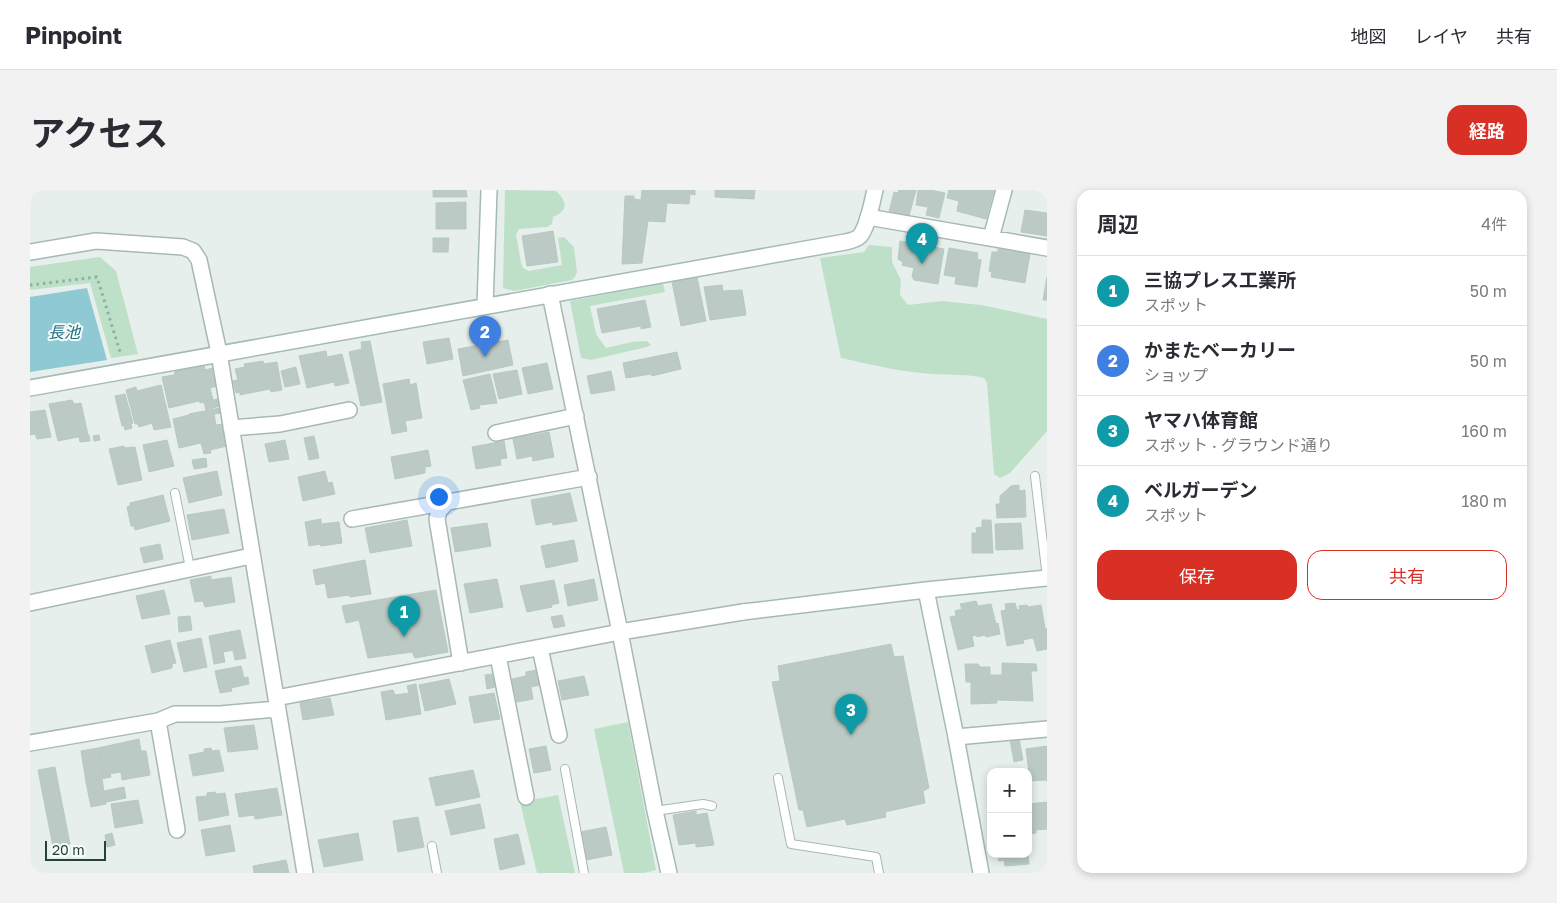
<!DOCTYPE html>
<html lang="ja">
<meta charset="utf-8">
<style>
body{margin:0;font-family:"Golos Text","Noto Sans JP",sans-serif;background:#f2f2f3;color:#2b2b33}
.controls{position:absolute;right:15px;bottom:15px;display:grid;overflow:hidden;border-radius:10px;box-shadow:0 2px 8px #0003}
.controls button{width:45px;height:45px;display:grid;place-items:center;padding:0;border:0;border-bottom:1px solid #e1e1e2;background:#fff;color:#2b2b33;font:25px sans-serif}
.scale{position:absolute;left:15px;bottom:12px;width:61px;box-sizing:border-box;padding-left:5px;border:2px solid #24423a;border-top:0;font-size:14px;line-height:18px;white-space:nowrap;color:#24423a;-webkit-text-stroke:4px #f7fbf9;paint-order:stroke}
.you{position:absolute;left:408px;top:306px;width:18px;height:18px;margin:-12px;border:4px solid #fff;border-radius:50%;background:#1a73e8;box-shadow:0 0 0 8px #1a73e833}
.badge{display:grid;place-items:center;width:32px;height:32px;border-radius:50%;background:#d93025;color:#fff;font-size:16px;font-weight:700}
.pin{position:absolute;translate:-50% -41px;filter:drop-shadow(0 1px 2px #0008)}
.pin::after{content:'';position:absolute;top:26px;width:18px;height:15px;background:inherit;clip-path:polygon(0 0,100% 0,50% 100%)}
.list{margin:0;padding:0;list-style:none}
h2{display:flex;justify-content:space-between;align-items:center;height:65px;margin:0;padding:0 20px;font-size:21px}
h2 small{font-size:16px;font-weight:400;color:#7c7c81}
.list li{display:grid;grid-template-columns:32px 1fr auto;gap:15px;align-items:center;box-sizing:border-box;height:70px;padding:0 20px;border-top:1px solid #e1e1e2}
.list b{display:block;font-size:19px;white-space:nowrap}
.list p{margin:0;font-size:16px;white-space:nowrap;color:#7c7c81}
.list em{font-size:16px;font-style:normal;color:#7c7c81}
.actions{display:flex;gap:10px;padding:15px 20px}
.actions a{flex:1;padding:11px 0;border:1px solid #d93025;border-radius:15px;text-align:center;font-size:18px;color:#d93025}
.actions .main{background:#d93025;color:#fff}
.map{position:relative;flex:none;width:1017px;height:683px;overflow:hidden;border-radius:15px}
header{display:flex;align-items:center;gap:30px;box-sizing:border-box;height:70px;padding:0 25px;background:#fff;border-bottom:1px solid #e1e1e2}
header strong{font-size:24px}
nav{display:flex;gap:28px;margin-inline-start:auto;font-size:18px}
.intro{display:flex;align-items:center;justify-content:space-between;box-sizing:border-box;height:120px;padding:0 30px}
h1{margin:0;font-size:35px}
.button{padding:12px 22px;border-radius:15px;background:#d93025;color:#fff;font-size:18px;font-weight:700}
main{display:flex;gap:30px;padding:0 30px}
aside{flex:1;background:#fff;border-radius:15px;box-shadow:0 2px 8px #0003}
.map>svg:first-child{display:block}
</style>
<header>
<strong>Pinpoint</strong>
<nav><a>地図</a><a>レイヤ</a><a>共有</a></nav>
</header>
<div class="intro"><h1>アクセス</h1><a class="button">経路</a></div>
<main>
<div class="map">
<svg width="1017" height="683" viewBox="0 0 1017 683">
<rect width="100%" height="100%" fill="#e6efeb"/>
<path fill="#bfe0c8" d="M475,0l51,1c11,10 13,19 -3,26l-1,7 -5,3 -28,2 -3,5 5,29 2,5 6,3 33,-6 -4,-27 6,-1 10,10 3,25 -2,5 -3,3 -58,11 -11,-3z
M839,55l23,2v15l9,18 -1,15 8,10 34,-4 39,4 66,14v112l-37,42 -10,5 -6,-4 -7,-91 -3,-5c-17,-4 -33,-3 -51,-4 -31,-2 -61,-9 -92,-16l-21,-100 44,-6z
M70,67l16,14 22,83 -27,4 -21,-75 -60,7v-23z
M629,94h4l2,8 -75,14 6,28 10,14 26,-6 15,-1 4,4 -4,2 -56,13 -10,-2 -11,-57z
M598,532l28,148 -12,3h-20l-30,-144z
M528,605l17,78h-38l-17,-71z"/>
<path fill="#8ec9d4" d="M57,98l20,72 -77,12v-75z"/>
<path fill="#bbcac4" stroke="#b8c9c2" d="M403,0h33l1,7h-34z
M612,0h53v5l-5,-1 -1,10 -22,-1 -2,19 -17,-1 -6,42 -20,1 3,-68h9v3l7,1z
M685,0h40l-1,9 -39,-2z
M869,0h17l-7,26 -20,-4 5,-20 4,1z
M888,0h12l15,3 -6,25 -13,-3 2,-8 -12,-2z
M919,0h45l-8,29 -29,-8 2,-10 -12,-3z
M436,12v27h-30v-26z
M995,20l22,3v23l-26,-4z
M523,41l5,31 -31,4 -5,-30z
M403,48h16l-1,14h-15z
M870,51l44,8 -6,35 -24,-4 -2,-4 2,-8 -12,-3 1,-3 -5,-3z
M919,58l29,5 -1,6 4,1 -4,27 -22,-3 1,-7 -12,-2z
M968,59l32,5 -5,29 -34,-6 1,-5 -3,-1 3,-19h6z
M667,87l9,44 -25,5 -9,-44z
M1017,87v23h-4z
M692,95l1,6 19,-1 4,25 -36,5 -6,-33z
M615,110l6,27 -10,2v-3l-39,7 -5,-24z
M419,148l4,21 -26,5 -4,-22z
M478,150l5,25 -50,11 -5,-27z
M340,151l12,61 -21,4 -12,-54 13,-3 -1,-7z
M296,161l1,6 15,-3 7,29 -14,3 -1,-4 -27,6 -8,-32z
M647,162l4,17 -29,7 -1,-2 -25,4 -3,-15z
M233,171l1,3 13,-2 5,28 -11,2 -1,-3 -30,6v-3l-4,1 -3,-12 5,-1 -3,-11 10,-2 -1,-3z
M517,173l6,26 -25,5 -6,-26z
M174,175l1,5 8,-2 4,18 -7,2 3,12 -13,3 -1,-2 -30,7 -7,-31 12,-2 2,-5z
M266,177l4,17 -15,3 -4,-16z
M487,180l5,24 -23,5 -6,-25z
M581,181l4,19 -24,4 -4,-18z
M460,184l7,29 -18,2 1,3 -9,2 -8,-30z
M379,189l1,6 6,-2 6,35 -17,3 2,10 -15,3 -9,-50z
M131,195l10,42 -17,3 -2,-7 -13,4 -1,-3h-3l-9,-34 10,-3 1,4z
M95,204l8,29 -2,1 1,4 -7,2 -1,-4h-2l-7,-30z
M188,209l2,7 -14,4 -2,-8z
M42,210l2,4 7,-1 7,32 -30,6 -9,-37z
M190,218l1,5 -7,1 2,11 7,-1 4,22 -17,4 1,3 -7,1 -3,-11 -22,5 -6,-29 16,-4v-1z
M15,220l6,27 -14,2 -2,-5 -5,1v-23z
M519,242l5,25 -21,4 -1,-5 -15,3 -4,-20z
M59,245l1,6 -10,1 -1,-5z
M69,245l1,5 -6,1 -1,-5z
M284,246l5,22 -10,2 -5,-22z
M137,250l7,26 -25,6 -6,-27z
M255,250l4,19 -20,3 -4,-18z
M474,251l3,17 -7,1 1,6 -25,4 -4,-22z
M94,256l1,2 10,-1 7,33 -24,5 -9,-36z
M398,260l3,16 -6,1v6l-30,6 -4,-22z
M176,268l1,9 -13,2 -2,-9z
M187,281l5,24 -33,8 -6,-25z
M295,281l3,12 4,-1 3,12 -32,7 -5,-24z
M989,295v6l6,-1 1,27 -29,1 -1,-14h4v-8l11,-10z
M540,303l7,28 -24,4 -1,-3 -16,3 -5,-25z
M133,305l7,26 -35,9 -1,-4h-3l-4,-19 3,-1v-3z
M194,319l5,24 -37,7 -5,-25z
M291,329v5l18,-2 3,21 -21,3 -1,-2 -11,2 -4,-24z
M377,330l5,26 -42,7 -5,-25z
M952,330h9l2,33h-21v-20h5l-1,-5 6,-1z
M457,333l4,23 -36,6 -4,-24z
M991,333l2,26 -27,1 -1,-26z
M544,350l4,21 -32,7 -5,-22z
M130,354l3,15 -19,4 -4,-15z
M335,370l6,34 -21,3 -1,-2 -21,3 -3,-15 -9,2 -3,-15z
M181,386v4l20,-3 4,25 -30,5 -2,-6 -8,1 -5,-22z
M467,389l6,28 -33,6 -6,-29z
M564,389l4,21 -30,6 -4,-21z
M524,390l5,23 -8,2 1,2 -25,5 -7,-26z
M134,400l6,24 -28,5 -6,-23z
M406,400l12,62 -33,6 -3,-6 -44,6 -9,-38 -13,3 -4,-17z
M946,411l2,5 13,-2 5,20 2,-1 2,11 -14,3 -1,-2 -8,2 -1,-2 -4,1 2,10 -16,4 -8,-33 6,-1 -1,-5 7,-2 -2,-5z
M985,413l2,7 3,-1 -1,-3 8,-1 1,2 13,-2 4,23 2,1v20l-10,2 -3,-11 -2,-2 -9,2 1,3 -17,3 -6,-35 5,-1 -1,-6z
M532,425l3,11 -11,2 -3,-11z
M160,426l2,14 -13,2 -1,-15z
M210,440l6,28 -11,2 -2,-10 -10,2 2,10 -11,2 -5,-28z
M171,448l6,29 -23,5 -7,-29z
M140,450l6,23 -4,1v4l-20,5 -7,-27z
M861,454l3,13 9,-1 26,132 -6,3 2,12 -40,9 1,5 -39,8 -2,-6 -38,8 -4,-17h-4l-27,-128 8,-1 -2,-15z
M972,473l34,1 1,7h-6l2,30 -36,-1v3l-26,1v-22h-5l-1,-18h13l2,3h10v8h12z
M211,476l3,12 4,-1 1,7 -18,4 1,3 -12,2 -5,-22z
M507,480l3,15 -9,2 2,12 -16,3 -5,-23 14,-3v-4z
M462,484l3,13 -8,2 -2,-14z
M554,486l5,19 -27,5 -4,-19z
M419,489l7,25 -31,7 -6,-26z
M386,494l5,30 -35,6 -5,-28 12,-2 2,5 14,-2 -2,-7z
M464,503l6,26 -26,4 -5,-26z
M300,508l4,17 -31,5 -3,-17z
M224,535l4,24 -30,3 -4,-24z
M109,549l2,12h5l4,24 -28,5 -1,-8 -18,3 -5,-27z
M989,549l4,21 -9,2 -4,-22z
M516,556l5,24 -17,3 -5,-24z
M1017,556v35l-2,-1 -15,1 -4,-32z
M68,558l5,27 7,-1 1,3 -25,5 -5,-31z
M181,558l1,3 7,-1 5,21 -31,5 -4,-21 15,-3v-3z
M25,577l15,77 -17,3 -15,-77z
M443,580l7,27 -44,9 -7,-28z
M72,589l4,25 -15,3 -5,-25z
M94,597l2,11 -20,4 -2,-11z
M247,598l5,27 -27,4 -1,-4 -15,2 -4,-23z
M185,602l1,2 9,-1 4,22 -30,6 -3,-24 11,-1v-3z
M108,610l5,23 -28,5 -4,-24z
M1017,612v27l-11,1v3l-8,1v-30z
M450,614l5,24 -34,7 -6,-24z
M666,621v4l11,-2 7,32 -18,2v-4l-17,2 -6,-30z
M388,627l6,30 -26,5 -5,-31z
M200,635l5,26 -29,5 -5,-26z
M576,637l6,28 -26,5 -6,-28z
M82,643l3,12 -8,2 -2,-12z
M328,643l5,27 -39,7 -6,-27z
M488,644l7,30 -25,6 -6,-31z
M968,664h30l1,10 -24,2 -1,-6 -5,1z
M256,670l3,13h-35l-1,-7z"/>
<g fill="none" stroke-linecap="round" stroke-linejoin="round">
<defs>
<path id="lane" d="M1005,286l12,102
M145,303l15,75
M535,579l19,104
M748,588l13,66 85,13 3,16
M625,621l48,-7 9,2
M402,656l5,27"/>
<path id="street" d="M838,27l179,31
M961,48l13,-48
M0,62l66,-11 87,6 10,4 6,9 20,93 86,520
M520,104l70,338 35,179 14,62
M201,238l49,-4 69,-14
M466,243l80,-17
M416,313l-7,8 -2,8 24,144
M322,329l237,-42
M0,413l221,-47
M510,458l19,87
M468,466l28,141
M246,508l344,-66 123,-20
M128,531l19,109
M926,547l91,-8
M0,553l128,-22 17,-7h45l57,-5"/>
<path id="secondary" d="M455,116l4,-116
M0,198l815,-146c5,-1 11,-2 15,-6 8,-10 12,-34 15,-46
M896,400l30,147 25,136
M713,422l183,-22 121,-12"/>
</defs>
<use href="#lane" stroke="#a8b8b2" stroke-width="10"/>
<use href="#street" stroke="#a8b8b2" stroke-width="18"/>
<use href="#secondary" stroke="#a4bbb3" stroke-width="18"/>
<path stroke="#86b3a5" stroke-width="3" stroke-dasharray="2.5 4" stroke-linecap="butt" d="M0,95l67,-8 23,75 -3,2"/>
<use href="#lane" stroke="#fff" stroke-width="8"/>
<use href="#street" stroke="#fff" stroke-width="15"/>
<use href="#secondary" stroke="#fff" stroke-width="15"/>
</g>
<g text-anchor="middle" stroke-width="4" stroke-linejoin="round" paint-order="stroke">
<g font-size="16" font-style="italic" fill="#1c6f80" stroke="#f7fbf9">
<text x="34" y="148">長池</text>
</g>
</g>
</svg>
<div class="controls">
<button>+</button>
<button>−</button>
</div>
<div class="scale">20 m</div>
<div class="you"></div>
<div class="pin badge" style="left:374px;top:447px;background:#0f9aa8">1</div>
<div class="pin badge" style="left:455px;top:167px;background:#3f7fe0">2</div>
<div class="pin badge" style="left:821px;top:545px;background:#0f9aa8">3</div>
<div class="pin badge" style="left:892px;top:74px;background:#0f9aa8">4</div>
</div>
<aside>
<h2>周辺<small>4件</small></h2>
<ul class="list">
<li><span class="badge" style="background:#0f9aa8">1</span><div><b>三協プレス工業所</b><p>スポット</p></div><em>50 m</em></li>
<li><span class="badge" style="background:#3f7fe0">2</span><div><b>かまたベーカリー</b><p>ショップ</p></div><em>50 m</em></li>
<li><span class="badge" style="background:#0f9aa8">3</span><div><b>ヤマハ体育館</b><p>スポット · グラウンド通り</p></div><em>160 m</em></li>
<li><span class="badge" style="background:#0f9aa8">4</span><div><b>ベルガーデン</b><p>スポット</p></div><em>180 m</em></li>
</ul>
<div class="actions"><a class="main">保存</a><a>共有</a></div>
</aside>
</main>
